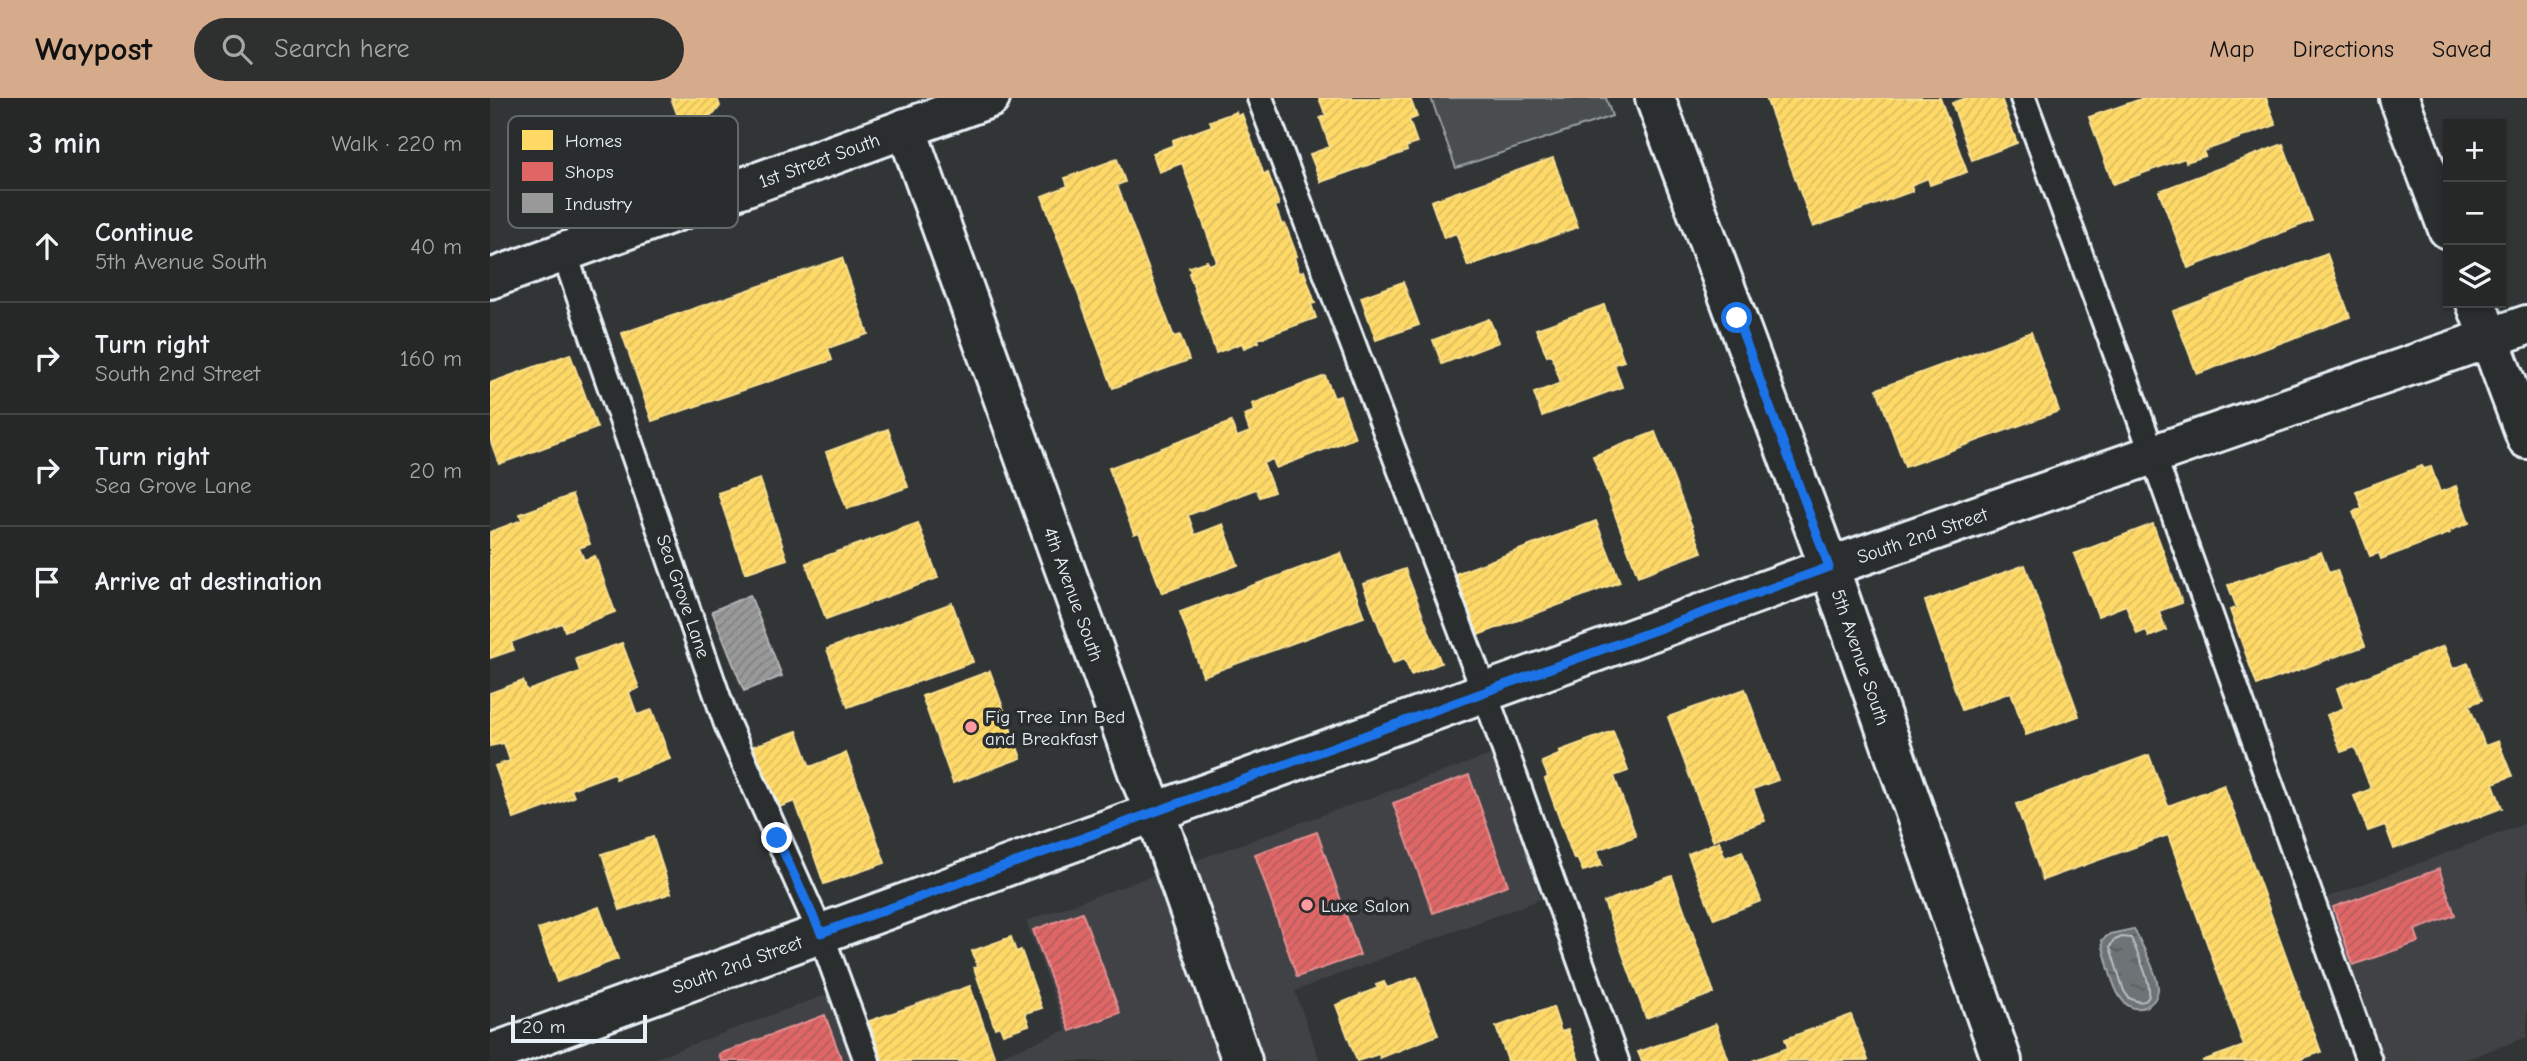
<!DOCTYPE html>
<meta charset="utf-8">
<style>
body{margin:0;font-family:"Comic Neue",sans-serif;background:#2e3030;color:#f1f3f6}
.controls{position:absolute;right:21px;top:21px;display:grid;overflow:hidden;border-radius:0px;box-shadow:0 2px 5px #0004}
.controls button{width:63px;height:63px;display:grid;place-items:center;padding:0;border:0;border-bottom:2px solid #424445;background:#262828;color:#f1f3f6;font:35px sans-serif}
.scale{position:absolute;left:21px;bottom:18px;width:136px;box-sizing:border-box;padding-left:7px;border:4px solid #e8f1f8;border-top:0;font-size:19px;line-height:24px;white-space:nowrap;color:#e8f1f8;-webkit-text-stroke:5px #2a2d2e;paint-order:stroke}
.stop{position:absolute;width:21px;height:21px;margin:-16px;border:5px solid #1a73e8;border-radius:50%;background:#fff}
.stop.end{background:#1a73e8;border-color:#fff;box-shadow:0 2px 7px #0008}
.list{margin:0;padding:0;list-style:none}
h2{display:flex;justify-content:space-between;align-items:center;height:91px;margin:0;padding:0 28px;font-size:30px}
h2 small{font-size:23px;font-weight:400;color:#a4a6a8}
.list li{display:grid;grid-template-columns:46px 1fr auto;gap:21px;align-items:center;box-sizing:border-box;height:112px;padding:0 28px;border-top:2px solid #424445}
.list b{display:block;font-size:26px;white-space:nowrap}
.list p{margin:0;font-size:23px;white-space:nowrap;color:#a4a6a8}
.list em{font-size:23px;font-style:normal;color:#a4a6a8}
.icon{flex:none;width:38px;height:38px;fill:none;stroke:currentColor;stroke-width:2;stroke-linecap:round;stroke-linejoin:round}
.map{position:relative;flex:none;width:2037px;height:963px;overflow:hidden}
header{display:flex;align-items:center;gap:42px;box-sizing:border-box;height:98px;padding:0 35px;background:#d6ab8b;color:#111}
header strong{font-size:33px}
nav{display:flex;gap:38px;margin-inline-start:auto;font-size:24px}
.search{width:490px;height:63px;background:#2e3030;display:flex;align-items:center;gap:18px;box-sizing:border-box;padding:0 24px;border-radius:38px;color:#a4a6a8;font-size:26px}
main{display:flex}
aside{flex:1;background:#262828}
.map>svg:first-child{display:block}
</style>
<header>
<strong>Waypost</strong>
<div class="search"><svg class="icon" aria-label="search" viewBox="0 0 24 24"><circle cx="10" cy="10" r="6"/><path d="M15 15l6 6"/></svg>Search here</div>
<nav><a>Map</a><a>Directions</a><a>Saved</a></nav>
</header>
<main>
<aside>
<h2>3 min<small>Walk · 220 m</small></h2>
<ul class="list">
<li><svg class="icon" aria-label="ahead" viewBox="0 0 24 24"><path d="M12 20V5M6 11l6-6 6 6"/></svg><div><b>Continue</b><p>5th Avenue South</p></div><em>40 m</em></li>
<li><svg class="icon" aria-label="right" viewBox="0 0 24 24"><path d="M7 20v-9h11M14 6l5 5-5 5"/></svg><div><b>Turn right</b><p>South 2nd Street</p></div><em>160 m</em></li>
<li><svg class="icon" aria-label="right" viewBox="0 0 24 24"><path d="M7 20v-9h11M14 6l5 5-5 5"/></svg><div><b>Turn right</b><p>Sea Grove Lane</p></div><em>20 m</em></li>
<li><svg class="icon" aria-label="arrive" viewBox="0 0 24 24"><path d="M6 21V4h12l-3 4 3 4H6"/></svg><div><b>Arrive at destination</b></div></li>
</ul>
</aside>
<div class="map">
<svg width="2037" height="963" viewBox="0 0 2037 963">
<defs>
<pattern id="water-ripples" width="26" height="14" patternUnits="userSpaceOnUse" patternTransform="scale(1.75)"><rect width="26" height="14" fill="#6e7376"/><path d="M2 4q2-2 4 0t4 0M15 11q2-2 4 0t4 0" fill="none" stroke="#5a5e60"/></pattern>
<pattern id="homes-hatch" width="6" height="6" patternUnits="userSpaceOnUse" patternTransform="scale(1.75)"><rect width="6" height="6" fill="#ffd966"/><path d="M-1 1l2-2M0 6l6-6M5 7l2-2" fill="none" stroke="#dabc60"/></pattern>
<pattern id="shops-hatch" width="6" height="6" patternUnits="userSpaceOnUse" patternTransform="scale(1.75)"><rect width="6" height="6" fill="#e06666"/><path d="M-1 1l2-2M0 6l6-6M5 7l2-2" fill="none" stroke="#b25d5e"/></pattern>
<pattern id="industry-hatch" width="6" height="6" patternUnits="userSpaceOnUse" patternTransform="scale(1.75)"><rect width="6" height="6" fill="#999"/><path d="M-1 1l2-2M0 6l6-6M5 7l2-2" fill="none" stroke="#808181"/></pattern>
</defs>
<rect width="100%" height="100%" fill="#323536"/>
<filter id="ink" filterUnits="userSpaceOnUse"><feTurbulence type="fractalNoise" baseFrequency=".0143" numOctaves="2"/><feDisplacementMap in="SourceGraphic" scale="14" xChannelSelector="R" yChannelSelector="G"/><feConvolveMatrix kernelMatrix="1 2 1 2 8 2 1 2 1" color-interpolation-filters="sRGB"/></filter>
<g filter="url(#ink)">
<path fill="#3f4244" d="M1003,656l48,145 -246,92 25,70h-315l-2,-6 63,-25 -40,-109z
M2037,725v214l-66,24h-83l-58,-161z
M359,888l26,75h-227z"/>
<path fill="#494d4f" stroke="#989fa4" stroke-width="2" d="M941,0h175l6,18 -156,52z"/>
<path fill="url(#water-ripples)" stroke="#9fa5aa" stroke-width="2" d="M1644,831c7,15 25,46 24,61 -1,8 -6,14 -13,17 -29,10 -36,-40 -42,-60l-1,-7 8,-6z"/>
<path fill="url(#homes-hatch)" stroke="#f8e092" stroke-width="2" d="M181,0h46l3,8 -6,8 -27,10 -8,-5z
M829,0h91l7,19 -8,3 8,23 -11,4 1,4 -86,31 -11,-28 20,-7 -10,-29 6,-2z
M1276,0h174l27,74 -37,13 -2,-7 -17,7 2,6 -100,36z
M1476,0h35l16,45 -45,17 -20,-57z
M1654,0h122l10,27 -73,26 2,5 -19,6 -1,-4 -72,26 -24,-67z
M746,14l1,4 5,-2 22,61 4,-2 11,32 -4,1 7,19 3,-1 12,32 -3,1 5,15 5,-1 11,32 -4,1 5,14 -58,21 1,3 -15,6 -2,-5 -26,10 -27,-80 2,-1 -2,-5 18,-6 2,4 8,-3 -35,-99 -23,9 -6,-19 21,-8 -1,-5 39,-14 -2,-5z
M1793,46l29,77 -124,47 -29,-77z
M1063,60l25,69 -110,39 -12,-33 -12,5 -13,-37z
M627,61l8,23 -8,3 57,152 6,-2 9,25 -76,28 -71,-192 26,-10 -3,-8z
M1837,156l23,63 -153,57 -24,-63z
M352,160l26,76 -40,14 4,12 -180,61 -30,-88z
M913,184l16,43 -43,15 -15,-43z
M1114,207l20,56 -10,3 8,23 -80,29 -8,-23 27,-10 -10,-29 -4,2 -11,-27z
M999,221l10,23 -57,22 -9,-24z
M1541,234l28,79 -154,56 -28,-78z
M80,256l27,74 -98,36 -9,-25v-56z
M835,278l9,22 6,-2 15,42 -79,30 -3,-9 -10,4 11,29 -14,5 -4,-8 -68,26 7,20 28,-11 15,41 -76,28 -23,-61 -5,2 -25,-66 122,-46 6,15 13,-5 -6,-17 11,-4 -3,-7z
M398,331l20,58 -61,22 -21,-57z
M1165,334l47,120 -64,24 -45,-120z
M1932,368l2,3 7,-2 9,25 16,-6 13,37 -20,8 1,2 -69,26 -2,-6 -9,3 -17,-44 9,-4 -6,-17z
M270,381l27,80 -42,14 -27,-80z
M82,397l18,49 -11,4 5,12 11,-4 20,56 -50,19 -3,-8 -51,19 3,8 -24,8v-126l32,-12 -2,-6z
M1106,423l24,61 -142,53 -23,-61z
M428,425l20,55 -112,41 -20,-56z
M1663,426l29,79 -23,8 7,19 -17,7 -3,-7 -9,4 -11,-29 -28,11 -24,-62z
M1831,454l8,21 8,-3 28,76 -108,39 -27,-75 7,-2 -9,-23z
M851,455l23,64 -161,59 -23,-64z
M1535,467l54,151 -53,19 -15,-43 -49,18 -37,-109z
M915,471l36,94 -30,12 -6,-16 -12,4 -30,-79z
M462,505l21,59 -125,45 -21,-58z
M132,545l17,45 -10,4 8,23 15,-5 18,49 -54,20 -2,-6 -43,16 3,8 -60,22 -19,-53 15,-5 -6,-18 -14,3v-53l33,-12 4,10 53,-19 -4,-13z
M1954,548l9,23 15,-6 14,37 -13,5 16,41 13,-5 14,35 -19,7 9,25 -108,41 -9,-24 -17,6 -14,-35 17,-7 -16,-42 -14,5 -14,-37 17,-7 -7,-20z
M500,573l31,87 -68,25 -31,-87z
M1255,591l33,91 -25,9 12,32 -52,19 -45,-123z
M307,633l13,36 36,-14 39,110 -61,21 -29,-83 -21,8 -23,-62z
M1123,633l15,40 -14,5 22,60 -39,14 5,15 -19,6 -6,-13 -3,1 -29,-80 3,-2 -6,-15 19,-8 -2,-3z
M1659,657l19,51 56,-21 97,267 -25,9h-94l42,-15 -76,-211 -125,45 -27,-76z
M163,739l18,56 -51,17 -18,-56z
M1229,743l6,17 17,-7 19,50 -47,18 -26,-65z
M1182,778l42,117 -68,25 -42,-116z
M109,809l19,52 -61,23 -19,-53z
M521,839l5,15 5,-2 21,58 -17,5 4,12 -26,9 -3,-8 -5,2 -21,-60 4,-1 -6,-16z
M927,879l21,58 -58,23 -1,-4 -22,7 -21,-56 42,-17 -2,-3 8,-3 3,6z
M480,888l26,75h-113l-14,-40z
M1063,909l8,25 7,-2 11,31h-71l-12,-34z
M1361,917l17,45 -116,1 36,-13 -3,-9z
M1226,926l13,37h-87l-4,-9z"/>
<path fill="url(#shops-hatch)" stroke="#e29092" stroke-width="2" d="M979,677l39,110 -75,28 -40,-110z
M827,734l43,123 -63,22 -42,-123z
M1949,771l16,46 -40,15 4,12 -66,23 -20,-58z
M592,814l38,101 -50,18 -37,-101z
M335,917l17,46h-121l-2,-7z"/>
<path fill="url(#industry-hatch)" stroke="#b1b3b6" stroke-width="2" d="M260,497l32,81 -38,15 -32,-80z"/>
<g fill="none" stroke-linecap="round" stroke-linejoin="round">
<path stroke="#b7bfc4" stroke-width="2" d="M1632,839l9,1c4,11 40,80 -2,60l-5,-7 -14,-44 3,-6z"/>
<defs>
<path id="lane" d="M770,0l224,593 132,370
M1533,0l116,318 230,645
M74,154l163,472 94,210 46,127"/>
<path id="street" d="M1165,0l174,469 173,494
M1909,0l49,131
M416,30l233,647 16,37 87,249
M1986,205l51,136
M0,956l1339,-487 698,-242"/>
<path id="secondary" d="M0,181l500,-181"/>
</defs>
<use href="#lane" stroke="#e8f1f8" stroke-width="30"/>
<use href="#street" stroke="#e8f1f8" stroke-width="44"/>
<use href="#secondary" stroke="#e8f1f8" stroke-width="44"/>
<use href="#lane" stroke="#2a2d2e" stroke-width="24"/>
<use href="#street" stroke="#2a2d2e" stroke-width="38"/>
<use href="#secondary" stroke="#2a2d2e" stroke-width="38"/>
</g>
</g>
<g fill="none" stroke-linecap="round" stroke-linejoin="round" filter="url(#ink)">
<path stroke="#1a73e8" stroke-width="9" d="M287,740l44,95 1008,-366 -92,-249"/>
</g>
<g fill="#ff9aa2" stroke="#2a2d2e" stroke-width="2.5">
<circle cx="481" cy="629" r="7"/>
<circle cx="817" cy="807" r="7"/>
</g>
<g text-anchor="middle" stroke-width="7" stroke-linejoin="round" paint-order="stroke">
<g font-size="19" fill="#e8f1f8" stroke="#2a2d2e">
<text transform="translate(329 62) rotate(-20)" y="7">1st Street South</text>
<text transform="translate(1432 437) rotate(-19)" y="7">South 2nd Street</text>
<text transform="translate(584 496) rotate(70)" y="7">4th Avenue South</text>
<text transform="translate(194 498) rotate(71)" y="7">Sea Grove Lane</text>
<text transform="translate(1371 559) rotate(71)" y="7">5th Avenue South</text>
<text transform="translate(247 866) rotate(-20)" y="7">South 2nd Street</text>
</g>
<g font-size="19" fill="#e8f1f8" stroke="#2a2d2e" text-anchor="start">
<text x="495" y="625">Fig Tree Inn Bed<tspan x="495" dy="22">and Breakfast</tspan></text>
<text x="831" y="814">Luxe Salon</text>
</g>
</g>
<rect x="18" y="18" width="230" height="112" rx="10" fill="#2a2d2e" stroke="#63686b" stroke-width="2"/>
<rect x="32" y="32" width="31" height="20" fill="#ffd966"/>
<rect x="32" y="64" width="31" height="19" fill="#e06666"/>
<rect x="32" y="95" width="31" height="20" fill="#999"/>
<g font-size="19" fill="#e8f1f8">
<text x="75" y="49">Homes</text>
<text x="75" y="80">Shops</text>
<text x="75" y="112">Industry</text>
</g>
</svg>
<div class="controls">
<button>+</button>
<button>−</button>
<button><svg class="icon" aria-label="layers" viewBox="0 0 24 24"><path d="M12 4l9 5-9 5-9-5zM3 14l9 5 9-5"/></svg></button>
</div>
<div class="scale">20 m</div>
<div class="stop" style="left:1247px;top:220px"></div>
<div class="stop end" style="left:287px;top:740px"></div>
</div>
</main>
